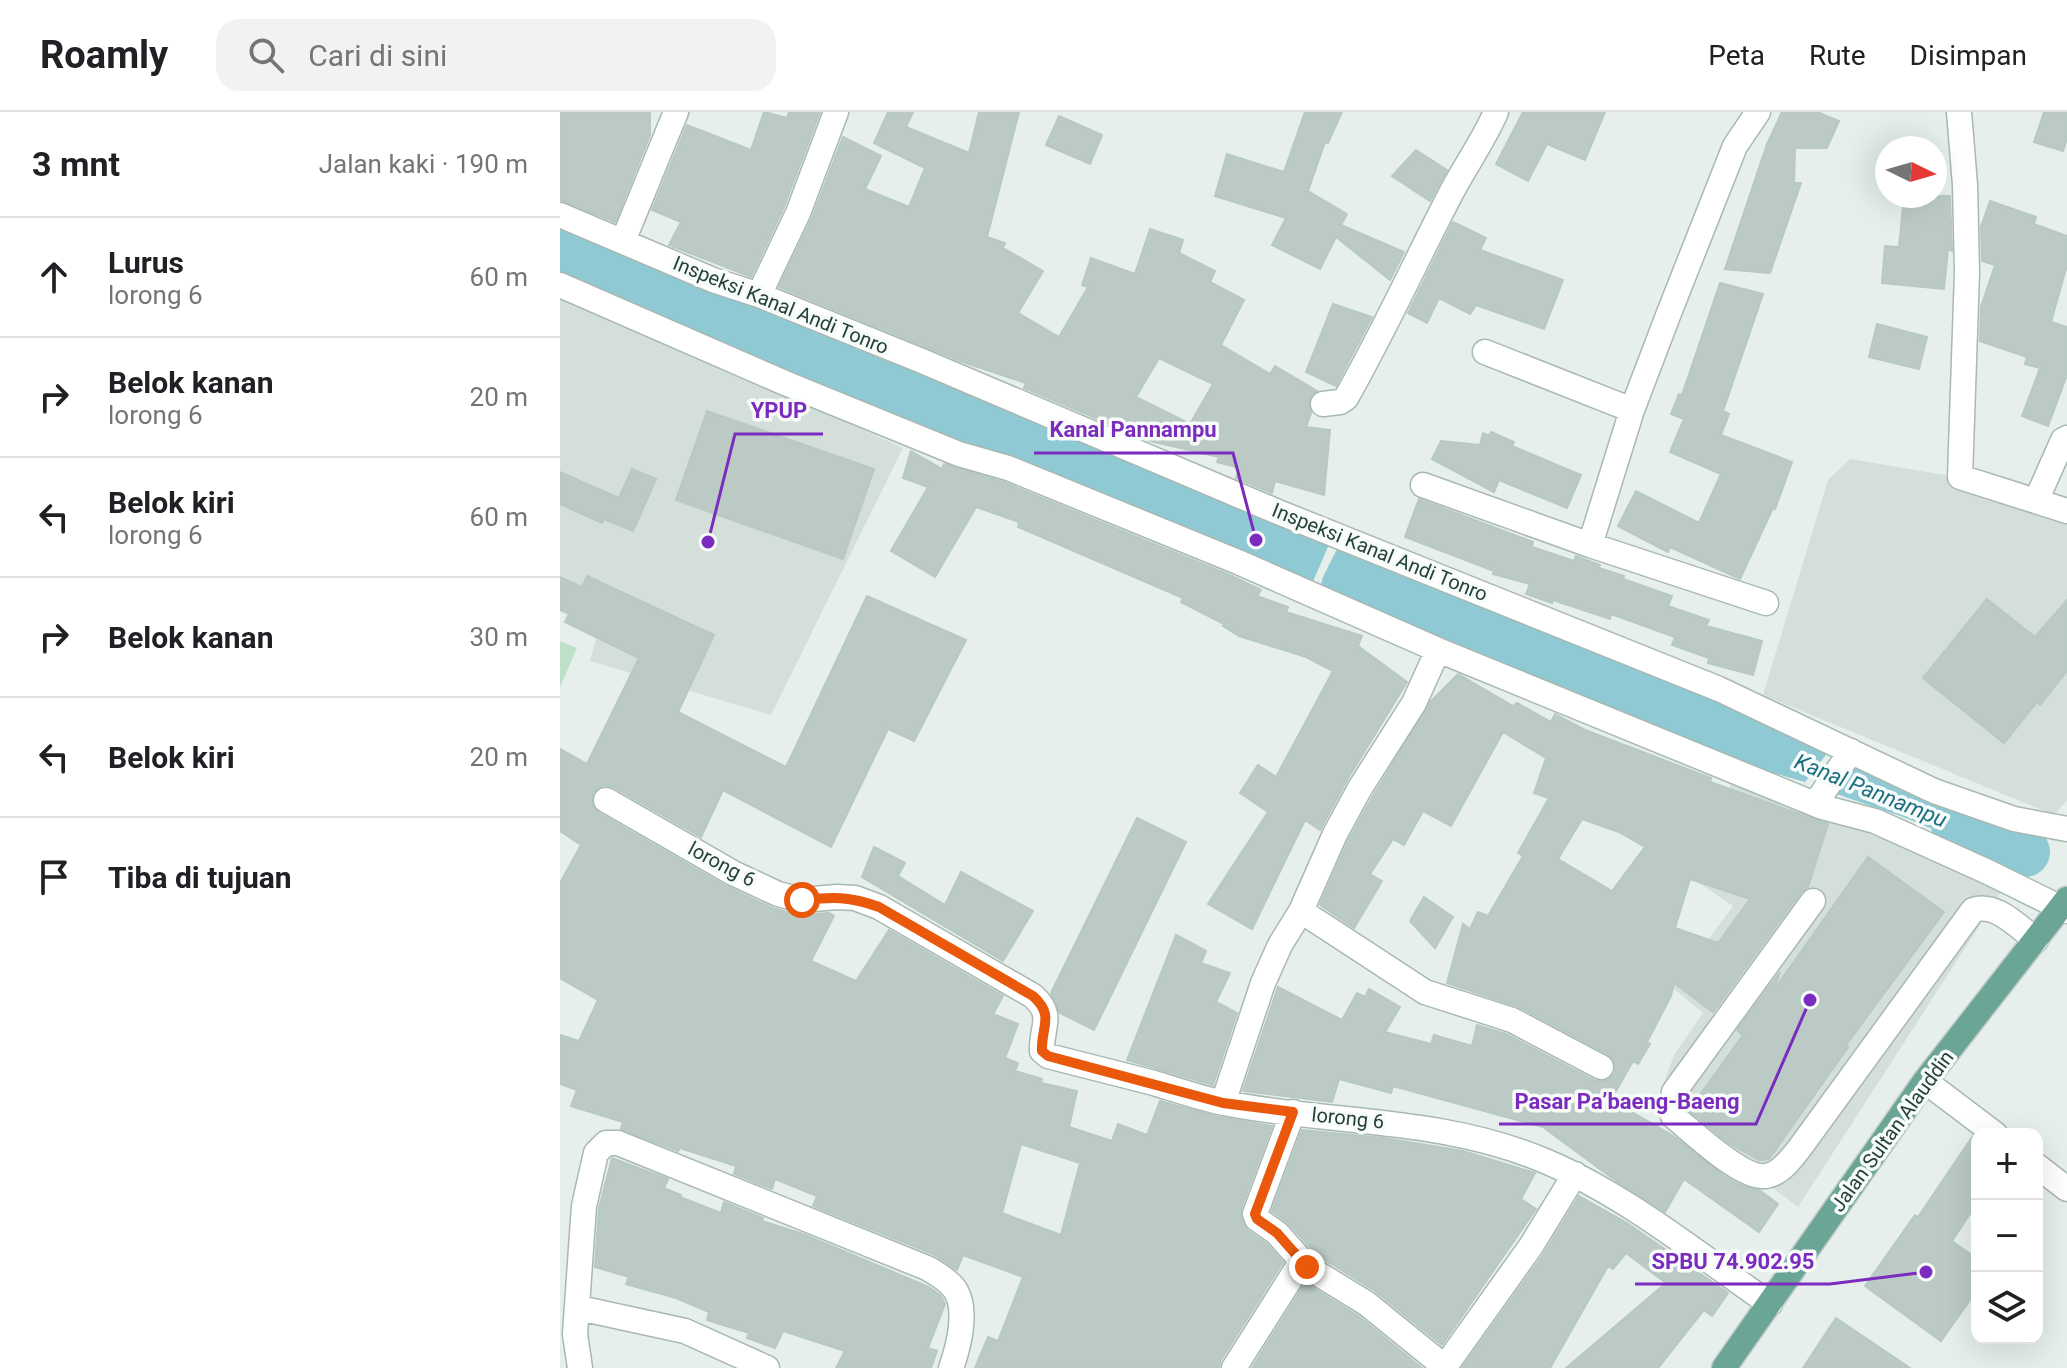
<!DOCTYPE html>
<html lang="id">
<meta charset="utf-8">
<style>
body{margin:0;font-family:Roboto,sans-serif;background:#f2f2f2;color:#202124}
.controls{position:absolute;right:24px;bottom:24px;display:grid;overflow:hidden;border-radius:16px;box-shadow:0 8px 32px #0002}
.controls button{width:72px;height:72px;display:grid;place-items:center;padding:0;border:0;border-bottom:2px solid #e0e0e0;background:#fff;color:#202124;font:40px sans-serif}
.compass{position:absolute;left:1315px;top:24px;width:72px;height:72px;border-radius:50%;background:#fff;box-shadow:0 8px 32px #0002;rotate:95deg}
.stop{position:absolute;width:24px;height:24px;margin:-18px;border:6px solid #ea580c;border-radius:50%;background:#fff}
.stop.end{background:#ea580c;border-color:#fff;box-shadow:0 2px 8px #0008}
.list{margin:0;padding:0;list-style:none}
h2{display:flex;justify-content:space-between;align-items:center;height:104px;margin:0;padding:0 32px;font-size:34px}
h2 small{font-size:26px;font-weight:400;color:#757577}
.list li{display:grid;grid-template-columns:52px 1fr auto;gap:24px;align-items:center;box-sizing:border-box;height:120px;padding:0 32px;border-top:2px solid #e0e0e0}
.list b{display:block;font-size:30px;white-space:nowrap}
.list p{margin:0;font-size:26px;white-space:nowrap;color:#757577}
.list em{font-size:26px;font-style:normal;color:#757577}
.icon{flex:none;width:44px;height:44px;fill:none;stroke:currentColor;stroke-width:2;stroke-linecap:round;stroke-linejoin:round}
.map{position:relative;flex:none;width:1507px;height:1256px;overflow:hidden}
header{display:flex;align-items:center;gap:48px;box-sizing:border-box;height:112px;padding:0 40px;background:#fff;border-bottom:2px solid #e0e0e0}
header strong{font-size:38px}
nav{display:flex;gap:44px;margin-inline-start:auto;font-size:28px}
.search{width:560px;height:72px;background:#f2f2f2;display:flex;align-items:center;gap:20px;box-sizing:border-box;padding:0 28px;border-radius:24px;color:#757577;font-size:30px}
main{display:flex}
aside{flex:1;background:#fff}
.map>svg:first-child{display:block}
</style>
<header>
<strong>Roamly</strong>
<div class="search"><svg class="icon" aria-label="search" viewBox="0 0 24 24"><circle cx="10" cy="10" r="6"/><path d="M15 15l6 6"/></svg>Cari di sini</div>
<nav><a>Peta</a><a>Rute</a><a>Disimpan</a></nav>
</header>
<main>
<aside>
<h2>3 mnt<small>Jalan kaki · 190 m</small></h2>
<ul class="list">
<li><svg class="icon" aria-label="ahead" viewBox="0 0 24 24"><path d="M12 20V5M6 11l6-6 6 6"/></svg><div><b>Lurus</b><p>lorong 6</p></div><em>60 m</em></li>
<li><svg class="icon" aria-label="right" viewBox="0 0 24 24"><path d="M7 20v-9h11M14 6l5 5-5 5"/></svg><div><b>Belok kanan</b><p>lorong 6</p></div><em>20 m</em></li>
<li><svg class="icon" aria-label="left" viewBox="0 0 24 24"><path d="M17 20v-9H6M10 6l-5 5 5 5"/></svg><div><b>Belok kiri</b><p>lorong 6</p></div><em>60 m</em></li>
<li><svg class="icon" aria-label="right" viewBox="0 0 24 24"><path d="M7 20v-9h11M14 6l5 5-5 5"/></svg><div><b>Belok kanan</b></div><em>30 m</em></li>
<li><svg class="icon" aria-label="left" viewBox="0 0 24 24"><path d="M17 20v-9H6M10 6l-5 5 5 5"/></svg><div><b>Belok kiri</b></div><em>20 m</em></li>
<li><svg class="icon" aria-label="arrive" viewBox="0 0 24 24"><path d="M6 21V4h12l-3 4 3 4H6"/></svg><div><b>Tiba di tujuan</b></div></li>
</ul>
</aside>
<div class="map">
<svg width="1507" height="1256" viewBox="0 0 1507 1256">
<rect width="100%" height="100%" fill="#e6efeb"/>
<path fill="#d4dfda" d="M0,180l343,156 -132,267 -181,-54 10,-37 -40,-15z
M1290,347l154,26 63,20v295l-13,15 -291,-120 65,-215z
M1171,672l166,41 110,58 -209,324 -140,-107 16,-45 29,-42 -30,-25 60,-82 -37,-25z"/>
<path fill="#bfe0c8" d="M0,529l17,7 -17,39z"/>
<path fill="#8ec9d4" d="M0,112l771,316 -20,46 -751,-305z
M780,431l492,204 -27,35 -35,-10 -388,-157 -30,-17 -32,-10 3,-11z
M1293,647l133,62 44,16 -17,25 -107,-44 -75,-26z"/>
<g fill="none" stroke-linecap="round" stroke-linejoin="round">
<path stroke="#8ec9d4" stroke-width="50" d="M1396,713l69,27"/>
</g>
<path fill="#bbcac4" stroke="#b8c9c2" stroke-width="2" fill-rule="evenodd" d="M0,0h90v23l-35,87 -55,-22z
M204,0l23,6 2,-6h31l-36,95 -33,70 -82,-32 12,-23 -29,-12 35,-85 64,25z
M328,0h25l-7,15 63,26 10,-41h40l-32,125 18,6 -2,5 40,23 -25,42 41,24 29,-50 -6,-2 9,-27 44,16 15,-45 33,11 -4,13 36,18 -5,11 34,18 -23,45 49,29 5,-8 42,25 -8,8 2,14 -5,14 24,3 -6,65 -49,-14 -3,12 -36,-15 4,-10 -23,-6 2,-5 -69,-16 -126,-53 2,-5 -63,-21 -184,-75 33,-69 31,-81 38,19 -16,33 44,18 16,-39 -51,-25zM599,246l54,26 -23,40 -54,-27z
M745,0h37l-14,31 -3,-1 -17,49 39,23 -6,11 63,27 -14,28 -54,-43 -16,32 -48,-24 14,-27 -71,-22 12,-42 57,18z
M963,0h82l-20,48 -38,-16 -19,37 -32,-17z
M1222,0h35l22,9 -12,27h-32l-1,35h7l-31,90 -45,-4 42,-125z
M1484,0h23v26l-4,13 -29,-9z
M499,4l43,19 -12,29 -44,-19z
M856,38l31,20 -17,31 -38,-25z
M1344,84h46l2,55 -4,-2 -4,40 -62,-6 3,-37 14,1z
M1430,89l46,16 -2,7 33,12v29l-16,57 16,5v48l-19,51 -26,-10 18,-48 -15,-4 2,-7 -47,-16 1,-34 14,-42 -13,-4 -1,-34z
M893,110l33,16 -6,12 83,30 -19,49 -68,-24 -6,9 -31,-16 -12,25 -19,-10z
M1160,171l43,11 -40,117 6,3 -8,21 71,27 -17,47 -2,-1 -33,71 -70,-32 -2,5 -50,-26 18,-35 63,32 22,-49 -51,-22 14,-33 -13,-5 8,-20 3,1z
M773,192l39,13 -36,69 -30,-14z
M1317,212l50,13 -8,32 -50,-12z
M147,299l167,58 -31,90 -167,-59z
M931,320l23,10 -2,4 69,29 -14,33 -68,-28 -5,12 -62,-33 9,-18 39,4 3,-12 6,3z
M351,339l31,18 2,-5 59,18 229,94 29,14 -4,6 31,11 -2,5 76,24 -4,10 49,36 -60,98 -27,50 -15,-10 -53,109 -44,-25 60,-92 -28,-19 18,-28 18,12 57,-106 -27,-14 -67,-21 -16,-10 1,-2 -43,-22 2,-4 -165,-71 1,-5 -43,-15 -41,70 -44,-26 37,-64 -25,-9z
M72,357l24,10 -23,52 -29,-12 -2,4 -42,-19v-32l59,26z
M859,387l114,43 -1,5 42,14 2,-5 24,9 -1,3 25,8 -1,3 49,17 -4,10 41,14 -3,6 56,15 -9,34 -45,-12 1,-5 -37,-13 3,-8 -64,-23 -1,5 -57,-19 -1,3 -26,-9 4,-10 -37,-10 1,-3 -89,-34z
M27,464l127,59 -36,77 108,55 81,-171 99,44 -52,101 -26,-12 -57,118 -108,-57 -22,47 -88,-50 -8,-2 -7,3 -5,5v14l6,6 127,73 46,22 27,7 30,-2 5,3 -23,45 45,20 33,-51 114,66 -10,18 25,10 -13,34 13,5 -3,8 27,8 -1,4 36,8 -8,36 43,14 6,-17 29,11 13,-34 59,16 53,9 -31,83v9l7,13 19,13 16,18 -62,98 -2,8h-244l13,-31 10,4 25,-64 -60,-22 -6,15 -24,-16 -120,-48 4,-10 -42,-17 -3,10 -38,-15 2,-8 -56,-18 -2,3 -57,-22 2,-7 -52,-16 6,-16 -17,-6v-49l19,6 19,-41 -38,-22v-95l21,-38 -21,-14v-82l27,15 52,-106 -74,-36 4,-8 -9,-4v-33l22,10zM461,1032l59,19 -19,72 -59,-22z
M1427,487l48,38 32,-37v71l-27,34 -3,-3 -33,41 -81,-65z
M898,562l55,32 4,-3 34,19 4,-8 30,16 126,48 -1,4 118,42 -20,63 -7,5 -88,120 -39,-29 -3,13 -24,46 3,2 -12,20 -5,-3 -22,39 61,35 52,41 14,8 21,6 19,14 -19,28 -75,-53 -19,33 -53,-34 -69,-51 -150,-41 -2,7 -52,-14 -7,23 -89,-11 35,-104 64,33 15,-27 8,4 4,-8 31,18 -15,25 46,12 3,-9 38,11 5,-21 29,9 89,47 13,-1 7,-7 -1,-13 -6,-6 -89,-47 -72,-24 16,-59 7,5 8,-17 10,4 35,-60 -5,-3 31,-55 -15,-5 12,-35 -43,-26 -52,94 -28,-15 -19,34 -11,-6 -23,35 12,7 -28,47 -34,-23 28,-64 25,-45 58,-95zM1022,707l37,13 26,15 -33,44 -54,-32zM1130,767l60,20 -32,44 -43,-15z
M577,706l49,24 -92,188 -34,-17 -9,-20z
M314,735l31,16 -7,13 47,29 16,-33 72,39 -30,50 -141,-84z
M1308,745l76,55 -98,133 2,2 -79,112 -10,1 -32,-18 -38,-32 54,-75 -6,-5 43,-58 -6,18z
M864,785l29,20 -18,31 -25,-27z
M616,823l30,16 -5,12 29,10 -14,29 21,11 -24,72 -86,-25z
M742,1018l82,8 79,13 72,22 -14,26 15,10 -94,136 -67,-54 -58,-36 -29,-32 -16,-12z
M1413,1024l4,3v64l-25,38 25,18v31l-36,51 -76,-55 50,-71 3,2z
M52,1046l56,21 -4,9 17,7 -1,2 41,16 3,-11 39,16 -1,3 41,13 126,53 12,9 4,8 -17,44 9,3 -6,17h-95l9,-17 -62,-20 -8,17 -28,-10 2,-5 -42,-13 2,-8 -33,-14 -50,-14 3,-7 -34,-10 4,-59z
M1019,1084l48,27 101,70 -16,23 -8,-6 -46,58h-92l100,-85 -40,-30 -13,16 -5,-3 -58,102h-88l81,-113z
M745,1171l52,32 65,53h-170z
M1276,1206l74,50h-107z"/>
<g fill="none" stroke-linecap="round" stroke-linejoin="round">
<defs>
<path id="minor" d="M1399,0l6,73 2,87 -7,205 107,34
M0,103l153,65 46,15 163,66 356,151 441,177 215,102 80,28 53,10
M63,129l53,-129
M0,173l225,98 174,71 49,14 230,94 200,88 384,157 53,14 113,51 79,39
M199,183l39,-82 38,-101
M925,240l147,58
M763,292l17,-2 6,-4c37,-65 68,-133 102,-199 15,-30 35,-57 48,-87
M863,373l167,60 176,58
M1476,389l27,-61 4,-2
M1030,433l42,-135 37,-97 66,-167 23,-34
M46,688l127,73 45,21 24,6 35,-3 18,1 24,9 154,89c22,20 8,30 9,55l6,5c35,9 71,18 106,27 23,7 46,15 70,20 107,21 218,14 321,58 79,33 154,94 225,143
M1256,691l35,-52
M1253,789l-139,191 -3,14 2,10c20,16 69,64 93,60 14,-2 24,-16 33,-27l174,-239c23,-8 45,17 63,30
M741,799l124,81 87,28 89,47
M1365,969l70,53
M663,991l40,-120 17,-38 21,-34 34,-77 25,-46 54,-85 24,-53
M733,1000l-38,102 2,5 20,14 30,34 59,36 79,64
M1477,1054l30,23
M19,1196l106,23 82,37
M20,1256l-5,-34 9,-128 12,-53 10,-10h12l309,125c9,5 19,11 26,19 16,19 6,59 -2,81
M674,1256l67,-106
M884,1256l87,-122 44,-72"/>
<path id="major" d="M1164,1256l201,-287 142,-182"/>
</defs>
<use href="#minor" stroke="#a8b8b2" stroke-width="27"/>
<use href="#major" stroke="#c2cac8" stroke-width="27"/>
<use href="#minor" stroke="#fff" stroke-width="24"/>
<use href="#major" stroke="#6aa596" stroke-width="24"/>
</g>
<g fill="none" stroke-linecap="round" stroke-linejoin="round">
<path stroke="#ea580c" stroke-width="10" d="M242,788c31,-3 47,-4 77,7l154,89c22,20 8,30 9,55l6,5 175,47 70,9 -38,102 2,5 20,14 30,34"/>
</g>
<g text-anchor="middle" stroke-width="7" stroke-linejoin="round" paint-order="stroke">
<g font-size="20" fill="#24423a" stroke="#f7fbf9">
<text transform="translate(221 193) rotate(22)" y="7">Inspeksi Kanal Andi Tonro</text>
<text transform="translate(820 440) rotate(22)" y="7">Inspeksi Kanal Andi Tonro</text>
<text transform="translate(162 752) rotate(28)" y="7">lorong 6</text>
<text transform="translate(788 1006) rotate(6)" y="7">lorong 6</text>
<text transform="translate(1332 1019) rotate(-54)" y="7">Jalan Sultan Alauddin</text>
</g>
<g font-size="22" font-style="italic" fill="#1c6f80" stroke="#f7fbf9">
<text transform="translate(1311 678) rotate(22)" y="8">Kanal Pannampu</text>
</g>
</g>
<path fill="none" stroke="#7b2cbf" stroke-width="3" d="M148 430L175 322H263M696 428L673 341H474M1250 888L1196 1012H939M1366 1160L1270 1172H1075"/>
<g fill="#7b2cbf" stroke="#f7fbf9" stroke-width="3">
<circle cx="148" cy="430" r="8"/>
<circle cx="696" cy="428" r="8"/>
<circle cx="1250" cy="888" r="8"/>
<circle cx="1366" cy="1160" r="8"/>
</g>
<g font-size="22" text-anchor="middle" font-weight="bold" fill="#7b2cbf" stroke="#f7fbf9" stroke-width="7" stroke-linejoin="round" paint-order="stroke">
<text x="219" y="306">YPUP</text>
<text x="573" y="325">Kanal Pannampu</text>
<text x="1067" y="997">Pasar Paʼbaeng-Baeng</text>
<text x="1173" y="1157">SPBU 74.902.95</text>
</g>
</svg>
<div class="controls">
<button>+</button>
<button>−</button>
<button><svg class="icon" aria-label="layers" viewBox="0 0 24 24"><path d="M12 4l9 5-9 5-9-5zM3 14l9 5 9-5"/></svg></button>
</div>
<svg class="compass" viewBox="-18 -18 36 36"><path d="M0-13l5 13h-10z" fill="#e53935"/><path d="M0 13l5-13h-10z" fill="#757577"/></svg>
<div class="stop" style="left:242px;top:788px"></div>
<div class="stop end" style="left:747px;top:1155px"></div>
</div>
</main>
